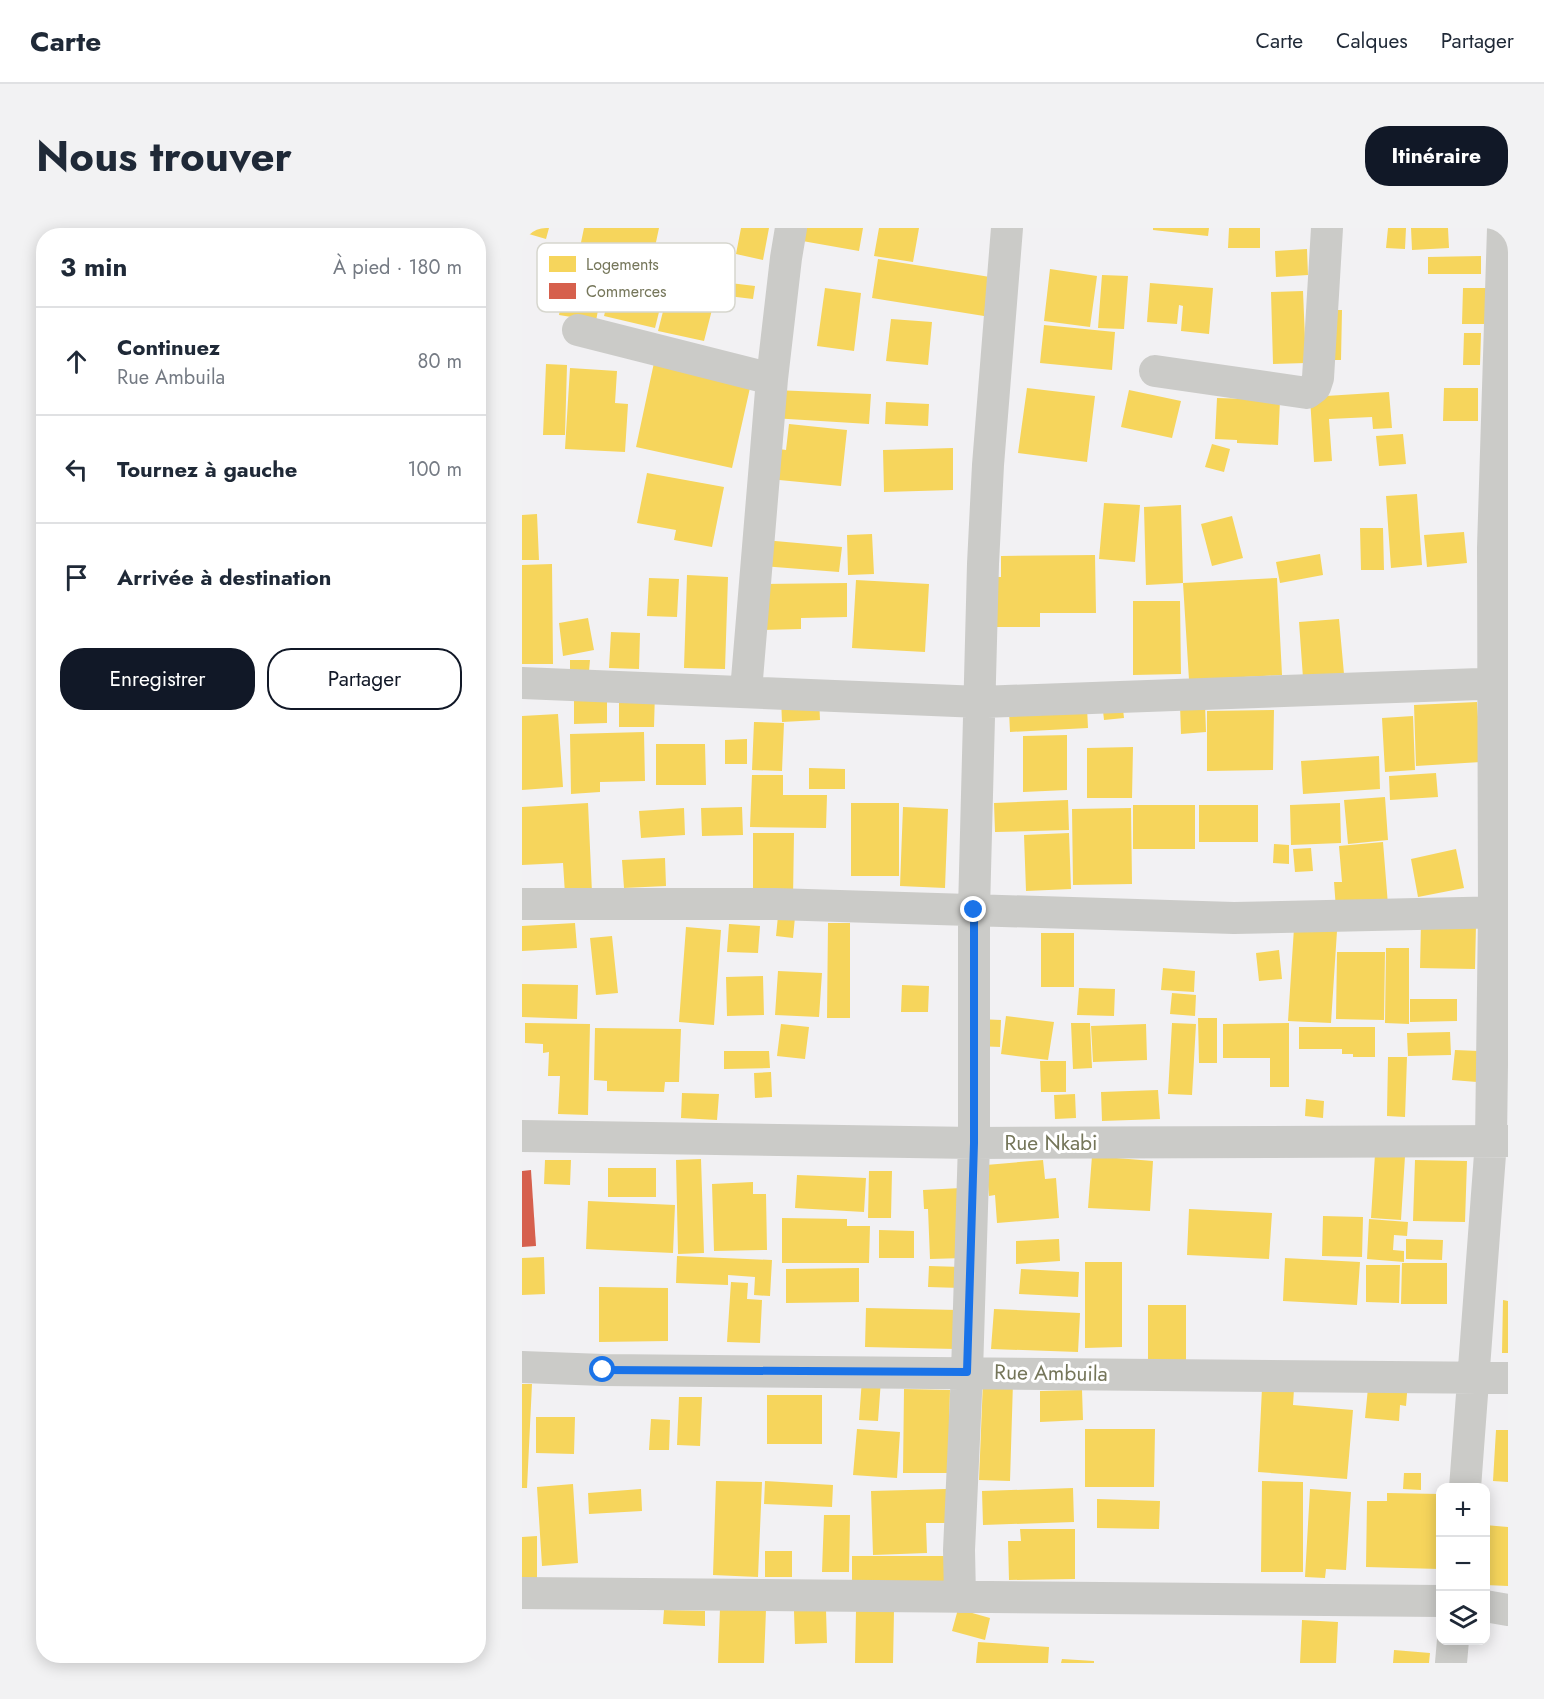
<!DOCTYPE html>
<html lang="fr">
<meta charset="utf-8">
<style>
body{margin:0;font-family:Jost,sans-serif;background:#f2f2f3;color:#1f2937}
.controls{position:absolute;right:18px;bottom:18px;display:grid;overflow:hidden;border-radius:12px;box-shadow:0 3px 15px #0003}
.controls button{width:54px;height:54px;display:grid;place-items:center;padding:0;border:0;border-bottom:2px solid #e0e1e3;background:#fff;color:#1f2937;font:30px sans-serif}
.stop{position:absolute;width:18px;height:18px;margin:-14px;border:4px solid #1a73e8;border-radius:50%;background:#fff}
.stop.end{background:#1a73e8;border-color:#fff;box-shadow:0 2px 6px #0008}
.list{margin:0;padding:0;list-style:none}
h2{display:flex;justify-content:space-between;align-items:center;height:78px;margin:0;padding:0 24px;font-size:26px}
h2 small{font-size:20px;font-weight:400;color:#747a83}
.list li{display:grid;grid-template-columns:39px 1fr auto;gap:18px;align-items:center;box-sizing:border-box;height:108px;padding:0 24px;border-top:2px solid #e0e1e3}
.list b{display:block;font-size:22px;white-space:nowrap}
.list p{margin:0;font-size:20px;white-space:nowrap;color:#747a83}
.list em{font-size:20px;font-style:normal;color:#747a83}
.actions{display:flex;gap:12px;padding:18px 24px}
.actions a{flex:1;padding:14px 0;border:2px solid #111827;border-radius:24px;text-align:center;font-size:21px;color:#111827}
.actions .main{background:#111827;color:#fff}
.icon{flex:none;width:33px;height:33px;fill:none;stroke:currentColor;stroke-width:2;stroke-linecap:round;stroke-linejoin:round}
.map{position:relative;flex:none;width:986px;height:1435px;overflow:hidden;border-radius:24px}
header{display:flex;align-items:center;gap:36px;box-sizing:border-box;height:84px;padding:0 30px;background:#fff;border-bottom:2px solid #e0e1e3}
header strong{font-size:28px}
nav{display:flex;gap:33px;margin-inline-start:auto;font-size:21px}
.intro{display:flex;align-items:center;justify-content:space-between;box-sizing:border-box;height:144px;padding:0 36px}
h1{margin:0;font-size:42px}
.button{padding:15px 27px;border-radius:24px;background:#111827;color:#fff;font-size:21px;font-weight:700}
main{display:flex;gap:36px;padding:0 36px}
aside{flex:1;background:#fff;border-radius:24px;box-shadow:0 3px 15px #0003}
.map>svg:first-child{display:block}
</style>
<header>
<strong>Carte</strong>
<nav><a>Carte</a><a>Calques</a><a>Partager</a></nav>
</header>
<div class="intro"><h1>Nous trouver</h1><a class="button">Itinéraire</a></div>
<main>
<aside>
<h2>3 min<small>À pied · 180 m</small></h2>
<ul class="list">
<li><svg class="icon" aria-label="ahead" viewBox="0 0 24 24"><path d="M12 20V5M6 11l6-6 6 6"/></svg><div><b>Continuez</b><p>Rue Ambuila</p></div><em>80 m</em></li>
<li><svg class="icon" aria-label="left" viewBox="0 0 24 24"><path d="M17 20v-9H6M10 6l-5 5 5 5"/></svg><div><b>Tournez à gauche</b></div><em>100 m</em></li>
<li><svg class="icon" aria-label="arrive" viewBox="0 0 24 24"><path d="M6 21V4h12l-3 4 3 4H6"/></svg><div><b>Arrivée à destination</b></div></li>
</ul>
<div class="actions"><a class="main">Enregistrer</a><a>Partager</a></div>
</aside>
<div class="map">
<svg width="986" height="1435" viewBox="0 0 986 1435">
<rect width="100%" height="100%" fill="#f2f1f3"/>
<path fill="#f6d55c" d="M0,0h27l-3,11 -24,-7z
M62,0h75l-8,38 -72,-14z
M219,0h28l-6,32 -27,-6z
M271,0h70l-4,23 -68,-12z
M357,0h40l-6,34 -39,-6z
M631,0h56l-1,8 -55,-6z
M707,0h31v20h-32z
M866,0h18l-1,21 -19,-1z
M889,0h37l1,20 -37,2z
M785,21l1,26 -32,2 -1,-26z
M959,28v18h-53v-17z
M356,31l112,18 -6,39 -112,-18z
M46,33l38,6 -10,54 -37,-6z
M95,35l51,13 -13,52 -51,-12z
M528,41l47,7 -7,51 -46,-6z
M580,47l26,1 -4,53 -26,-1z
M208,55l25,3 -2,13 -25,-3z
M628,55l63,5 -4,46 -28,-3 2,-25 -4,-1 -2,19 -30,-2z
M147,60l46,10 -11,43 -46,-10z
M303,60l36,5 -7,58 -37,-5z
M941,60h32l-1,36h-32z
M781,63l3,72 -33,1 -2,-72z
M789,82h31l-1,50h-30z
M369,91l41,3 -4,43 -42,-4z
M522,97l71,7 -3,38 -72,-7z
M942,105h17l-1,32h-17z
M133,130l97,21 -20,89 -96,-21z
M24,136l21,1 -2,70h-22z
M48,140l47,3 -2,32 13,1 -3,48 -60,-3z
M505,160l68,8 -8,66 -69,-9z
M922,160h34v33h-35z
M252,162l97,4 -2,30 -97,-6z
M607,162l52,11 -9,37 -51,-11z
M867,164l3,36 -19,1 -1,-12 -43,2 3,42 -18,1 -4,-65z
M695,170l63,2 -2,45 -41,-2v-3l-22,-1z
M364,174l43,2 -1,22 -43,-2z
M267,196l58,6 -6,56 -72,-7 4,-31 13,2z
M881,206l3,30 -27,2 -3,-30z
M690,216l18,5 -6,23 -19,-5z
M431,220v42l-69,2 -1,-42z
M125,245l77,14 -12,60 -38,-7 2,-10 -39,-7z
M895,266l5,71 -31,3 -5,-72z
M582,275l36,2 -5,57 -36,-3z
M659,277l2,78 94,-5 5,97 -93,5 -6,-97 -37,2 -2,-78z
M15,286l2,46h-17v-45z
M710,288l11,42 -31,8 -11,-42z
M838,300h23l1,42h-23z
M942,304l3,31 -40,4 -3,-32z
M350,306l2,40 -26,1 -1,-40z
M242,312l78,7 -3,25 -77,-6z
M798,326l3,21 -43,8 -4,-21z
M573,327l1,58h-56v14h-56v-50h17v-21z
M30,336l1,100h-31v-99z
M165,347l41,2 -3,92 -41,-1z
M127,350l30,1 -2,38 -30,-1z
M334,352l73,4 -4,68 -73,-4z
M325,355v34l-46,1v11l-41,1 -1,-46z
M611,373h47l1,73 -48,1z
M66,390l6,32 -31,6 -4,-33z
M817,391l5,55 -41,4 -4,-56z
M89,404l29,1 -1,36 -30,-1z
M48,432h20l-1,11 -19,-1z
M97,464h36l-1,35h-35z
M85,468v27l-33,1v-27z
M297,469l1,23 -38,2 -1,-23z
M955,474l4,60 -65,4 -2,-61z
M683,476l1,28 -25,2 -1,-29z
M565,479l1,21 -78,4 -1,-21z
M601,481l1,9 -20,2 -1,-9z
M752,482l-1,60 -66,1v-60z
M36,486l5,73 -41,3v-74z
M891,488l2,54 -30,2 -3,-54z
M232,494l30,1 -2,48 -30,-1z
M122,504l1,49 -45,1v10l-29,2 -1,-60z
M545,507v55l-44,2v-56z
M225,511v25h-22v-24z
M134,516h49l1,41h-50z
M611,519l-1,51h-45v-50z
M857,528l1,33 -77,5 -2,-33z
M287,540l36,1v20h-36z
M914,545l2,24 -48,3 -1,-24z
M230,547h31v20h44l-1,33 -76,-1z
M863,569l3,43 -40,4 -4,-44z
M546,572l1,30 -74,2 -1,-29z
M66,575l4,90 -27,1 -2,-31 -41,2v-58z
M329,575h48v73h-48z
M818,575l1,40 -50,2 -1,-40z
M611,577h62v44h-62z
M677,577h59v37h-59z
M220,579l1,28 -41,1 -1,-28z
M381,579l45,2 -3,79 -45,-2z
M162,580l1,27 -44,3 -2,-27z
M609,580l1,76 -59,1 -1,-76z
M231,605h41l-1,66h-40z
M547,605l2,56 -45,2 -2,-56z
M861,614l5,63 -52,4 -2,-27h8l-3,-36z
M752,616l15,1v19l-16,-1z
M789,620l2,23 -18,1 -2,-23z
M934,621l8,39 -46,9 -7,-38z
M143,630l1,28 -42,2 -2,-28z
M256,688l17,1 -2,21 -17,-2z
M53,695l2,25 -55,3v-25z
M306,695h22v95h-23z
M899,695l55,1 -1,45 -55,-1z
M207,696l31,2 -2,27 -31,-1z
M164,699l35,3 -7,95 -35,-3z
M772,700l43,3 -6,92 -43,-2z
M519,705h33v54h-33z
M90,708l6,57 -22,2 -6,-57z
M864,720h23v76l-24,-1z
M757,722l3,29 -23,2 -3,-28z
M815,724h48l-1,68 -48,-1z
M641,740l32,3 -1,21 -33,-2z
M256,743l44,2 -3,44 -44,-2z
M241,748l1,39 -37,1 -1,-39z
M0,756l56,1 -1,34 -55,-2z
M380,757l27,1 -1,26h-27z
M557,760l36,1 -1,27 -37,-1z
M650,765l24,2 -1,21 -25,-2z
M888,771h47v22l-47,1z
M484,788l48,6 -6,38 -47,-6z
M676,790h19v45h-18z
M457,791l22,1 -1,27 -23,-1z
M3,795l65,1 -2,91 -30,-1 2,-38h-12l1,-24 -6,1v-9l-18,-1z
M549,795h19l2,45 -19,1z
M650,795l24,1 -4,71 -24,-1z
M767,795v64h-19v-29h-47v-34z
M259,796l28,3 -4,32 -28,-3z
M624,796l1,36 -54,2 -2,-36z
M777,799h76v30h-22v-3h-11v-5h-43z
M73,800l86,1 -2,53h-14l-1,10 -57,-1v-10l-13,-1z
M928,804l1,23 -43,1 -1,-23z
M933,822l24,1 -2,31 -25,-2z
M202,823h45l1,17 -46,1z
M866,829h19l-2,60 -18,-1z
M518,833h26v31h-25z
M249,844l1,25 -17,1 -1,-25z
M636,862l2,29 -58,2 -1,-29z
M160,865l37,1 -2,26 -36,-2z
M553,866l1,24 -21,1 -1,-24z
M784,871l18,2 -1,17 -18,-2z
M853,926l30,2 -4,64 -30,-2z
M570,928l61,5 -3,50 -62,-3z
M179,931l3,94 -26,1 -2,-94z
M23,932h26l-1,25 -26,-1z
M521,932l2,19 11,-1 3,40 -62,5 -2,-28 -6,1 -3,-31z
M893,932l52,1 -2,61 -52,-1z
M86,940h48v29h-48z
M347,943h23l-1,47h-23z
M275,947l69,3 -2,34 -69,-4z
M231,954v12h13l1,56 -53,1 -2,-67z
M439,960l3,70 -34,1 -2,-50h-4l-1,-19z
M66,973l87,4 -2,48 -87,-4z
M667,981l83,4 -3,46 -82,-4z
M801,988l40,1 -1,40 -40,-1z
M260,990l65,1v7h23l-1,37h-87z
M847,991l39,3 -1,14 -13,-1 -1,15 11,1v11l-37,-3z
M357,1002l35,1v27h-35z
M537,1011l1,22 -44,3v-23z
M884,1011l37,1 -1,20 -36,-1z
M155,1028l95,4 -2,36 -16,-1 1,-18 -27,-2v10l-52,-2z
M22,1029l1,37 -23,1v-37z
M763,1030l75,4 -3,43 -74,-4z
M563,1034h37v85l-37,1z
M880,1035h45v41h-46z
M844,1037h34l-1,38 -33,-1z
M407,1038l33,1 -1,21 -33,-1z
M337,1040v34l-73,1v-34z
M499,1041l58,3 -1,25 -59,-3z
M209,1054l17,1 -1,16 15,1 -2,43 -33,-1z
M77,1059l69,1v53l-69,1z
M981,1072l5,1v52h-6z
M626,1077h38v60h-38z
M344,1080l92,2 -2,39 -91,-2z
M472,1081l86,4 -2,39 -87,-3z
M847,1150l39,3 -2,25 -6,-1 -1,16 -34,-3z
M340,1151l19,1 -3,41 -19,-1z
M461,1153l30,1 -3,99 -31,-1z
M0,1156h10l-5,104h-5z
M740,1160l32,1 -1,16 60,5 -6,69 -89,-7z
M382,1161l46,1 -2,83h-45z
M560,1162l1,30 -43,2v-31z
M245,1167h55v49h-55z
M157,1169h23l-2,49 -23,-1z
M14,1189h39l-1,37 -38,-1z
M129,1191l19,1 -1,30h-20z
M335,1201l43,3 -3,46 -44,-3z
M563,1201h70l-1,58h-69z
M974,1202h12v52l-15,-1z
M882,1245h17v17l-18,-1z
M194,1253l46,1 -4,95 -45,-2z
M243,1253l68,4 -1,22 -68,-3z
M740,1253l41,1v90h-42z
M51,1256l5,79 -36,3 -5,-79z
M551,1260l1,34 -91,3 -1,-34z
M119,1261l1,22 -53,3 -1,-21z
M424,1261l1,34h-21l1,30 -54,2 -2,-64z
M788,1261l41,3 -5,78 -20,-1 -1,9 -20,-1z
M865,1265l53,1v75l-74,-2 1,-66h20z
M575,1271l63,2 -1,28 -62,-1z
M302,1287h26l-1,57h-27z
M963,1297l23,2v59l-23,-1z
M498,1301h55v50l-66,1 -1,-39h13z
M15,1308v44h-15v-43z
M243,1323h27v26h-27z
M330,1328h97l-1,26 -96,1z
M198,1380l46,1 -2,54h-46z
M436,1381l32,9 -5,22 -33,-9z
M142,1382l41,1v15l-42,-2z
M304,1382l1,33 -32,1 -1,-33z
M334,1383h38l-1,52h-38z
M780,1392l36,2 -2,41h-36z
M456,1414l71,5 -1,16h-72z
M872,1422l36,3 -1,10h-36z
M540,1431l32,2v2h-33z"/>
<path fill="#d6604d" d="M9,942l5,76 -14,1v-76z"/>
<g fill="none" stroke-linecap="round" stroke-linejoin="round">
<path stroke="#cbcbc8" stroke-width="32" d="M56,102l194,49
M633,143l152,22 8,-6 3,-9 9,-150
M0,455l458,19 528,-19
M224,463l26,-312 14,-121 5,-30
M0,676h253l459,14 274,-6
M0,908l452,7 534,-2
M0,1139l81,3 905,8
M943,1260l26,-347 3,-228 -1,-365 10,-320
M0,1365l918,8
M438,1369l-1,-47 8,-178 7,-229v-233l9,-346 5,-99 19,-237
M963,1378l23,4
M929,1435l2,-23"/>
</g>
<g fill="none" stroke-linecap="round" stroke-linejoin="round">
<path stroke="#1a73e8" stroke-width="8" d="M81,1142l364,2 7,-229v-233"/>
</g>
<g text-anchor="middle" stroke-width="6" stroke-linejoin="round" paint-order="stroke">
<g font-size="21" fill="#75765a" stroke="#fff">
<text x="529" y="922">Rue Nkabi</text>
<text transform="translate(529 1145) rotate(1)" y="7">Rue Ambuila</text>
</g>
</g>
<rect x="15" y="15" width="198" height="69" rx="9" fill="#fff" stroke="#d6d6ce" stroke-width="1.5"/>
<rect x="27" y="28" width="27" height="16" fill="#f6d55c"/>
<rect x="27" y="55" width="27" height="16" fill="#d6604d"/>
<g font-size="16" fill="#75765a">
<text x="64" y="42">Logements</text>
<text x="64" y="69">Commerces</text>
</g>
</svg>
<div class="controls">
<button>+</button>
<button>−</button>
<button><svg class="icon" aria-label="layers" viewBox="0 0 24 24"><path d="M12 4l9 5-9 5-9-5zM3 14l9 5 9-5"/></svg></button>
</div>
<div class="stop" style="left:81px;top:1142px"></div>
<div class="stop end" style="left:452px;top:682px"></div>
</div>
</main>
